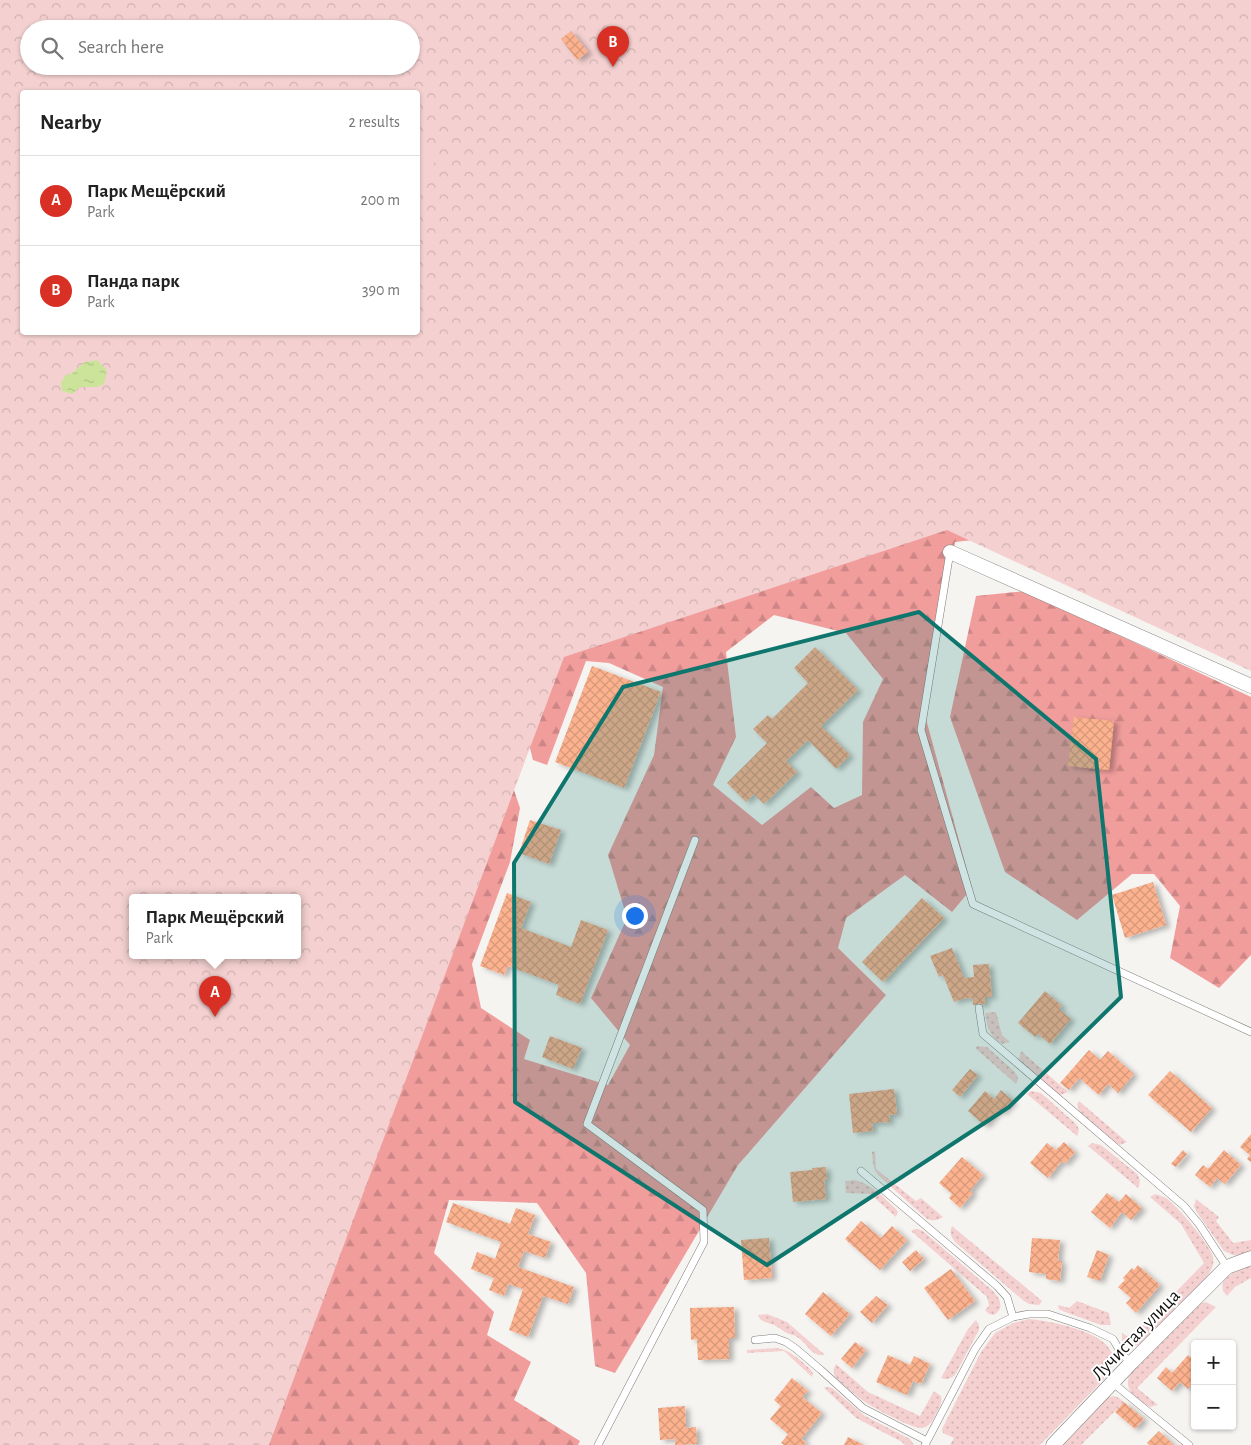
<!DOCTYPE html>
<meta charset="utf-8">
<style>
body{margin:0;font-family:"Alegreya Sans",sans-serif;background:#f2f2f2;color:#222}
.controls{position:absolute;right:15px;bottom:15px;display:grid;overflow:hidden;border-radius:5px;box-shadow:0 1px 4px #0004}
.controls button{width:45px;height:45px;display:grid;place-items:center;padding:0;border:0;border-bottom:1px solid #e0e0e0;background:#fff;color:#222;font:25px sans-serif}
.you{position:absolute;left:634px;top:915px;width:18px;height:18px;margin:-12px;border:4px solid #fff;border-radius:50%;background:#1a73e8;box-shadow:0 0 0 8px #1a73e833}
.badge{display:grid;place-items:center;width:32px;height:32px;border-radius:50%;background:#d93025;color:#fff;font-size:16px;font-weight:700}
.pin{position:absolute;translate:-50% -41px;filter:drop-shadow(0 1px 2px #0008)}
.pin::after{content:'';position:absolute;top:26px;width:18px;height:15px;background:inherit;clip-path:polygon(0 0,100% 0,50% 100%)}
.popup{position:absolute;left:129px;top:894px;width:172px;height:65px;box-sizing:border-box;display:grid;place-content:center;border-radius:5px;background:#fff;filter:drop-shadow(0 1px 4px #0005);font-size:16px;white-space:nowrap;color:#767676}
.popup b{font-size:19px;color:#222}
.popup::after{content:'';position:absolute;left:50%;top:100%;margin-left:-10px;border:10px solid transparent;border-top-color:#fff}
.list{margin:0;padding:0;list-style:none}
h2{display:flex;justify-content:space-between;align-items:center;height:65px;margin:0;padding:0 20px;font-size:21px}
h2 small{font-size:16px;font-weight:400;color:#767676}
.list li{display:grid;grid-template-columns:32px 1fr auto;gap:15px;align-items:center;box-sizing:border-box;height:90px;padding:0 20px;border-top:1px solid #e0e0e0}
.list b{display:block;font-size:19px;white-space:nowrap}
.list p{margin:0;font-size:16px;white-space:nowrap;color:#767676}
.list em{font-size:16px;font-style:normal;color:#767676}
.icon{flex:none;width:28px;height:28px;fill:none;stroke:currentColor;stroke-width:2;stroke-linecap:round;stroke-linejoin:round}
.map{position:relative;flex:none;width:1251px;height:1445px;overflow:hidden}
.search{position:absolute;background:#fff;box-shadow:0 1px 4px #0004;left:20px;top:20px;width:400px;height:55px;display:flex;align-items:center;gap:12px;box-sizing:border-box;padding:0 18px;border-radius:28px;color:#767676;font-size:19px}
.panel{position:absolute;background:#fff;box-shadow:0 1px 4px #0004;left:20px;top:90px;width:400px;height:245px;border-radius:5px}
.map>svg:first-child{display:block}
</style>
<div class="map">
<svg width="1251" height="1445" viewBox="0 0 1251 1445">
<defs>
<pattern id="grass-dots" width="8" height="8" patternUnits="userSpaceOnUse" patternTransform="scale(1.25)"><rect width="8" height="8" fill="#f4d1d0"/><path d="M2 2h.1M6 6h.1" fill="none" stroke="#d0b2b1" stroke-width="1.8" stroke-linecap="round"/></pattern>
<pattern id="forest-firs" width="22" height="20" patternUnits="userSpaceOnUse" patternTransform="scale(1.25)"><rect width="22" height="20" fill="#f09d9c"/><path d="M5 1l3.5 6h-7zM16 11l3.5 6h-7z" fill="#cd8685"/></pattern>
<pattern id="park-crowns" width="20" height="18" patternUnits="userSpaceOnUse" patternTransform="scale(1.25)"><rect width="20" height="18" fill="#f4d1d0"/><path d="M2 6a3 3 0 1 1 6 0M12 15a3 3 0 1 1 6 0" fill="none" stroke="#d0b2b1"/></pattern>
<pattern id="water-ripples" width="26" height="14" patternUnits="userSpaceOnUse" patternTransform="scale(1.25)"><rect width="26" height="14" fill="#cce49a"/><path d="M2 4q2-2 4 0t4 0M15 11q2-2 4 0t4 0" fill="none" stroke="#aec384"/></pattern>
<pattern id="building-cross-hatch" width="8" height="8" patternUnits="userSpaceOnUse" patternTransform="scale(1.25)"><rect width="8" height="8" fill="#fcb28e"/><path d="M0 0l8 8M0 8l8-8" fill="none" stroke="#d79879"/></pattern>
<filter id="shadow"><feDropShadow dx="4.5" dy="2.5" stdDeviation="2.5" flood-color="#0004"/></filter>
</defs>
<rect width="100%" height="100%" fill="#f6f4f1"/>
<path fill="url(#grass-dots)" d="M996,1012l6,23 8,7 -7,2c-13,-6 -16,-17 -18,-31z
M978,1046l9,1 27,24c4,5 5,8 2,13l-41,-36z
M1021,1051l47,41 -7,3 -4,-2 -35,-30 -3,-4z
M1031,1091l10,2 33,29c5,5 6,8 3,14l-50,-42z
M1079,1101l48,41 -7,3 -4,-2 -37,-32 -2,-7z
M1092,1143l9,2 36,29c3,5 4,8 1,14l-50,-42z
M875,1151l1,18 40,32 5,-3 22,19c-6,4 -10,4 -16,2l-48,-43c-7,-7 -6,-15 -7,-24z
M855,1180c17,4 29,18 41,29l2,3 -2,5 -26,-23 -24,-1 -1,-12z
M1155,1194c4,1 7,2 11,4 11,8 44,46 47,59 2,8 -3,15 -7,21l-60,62c-9,7 -16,9 -24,1v-8l5,3 9,-3 68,-70 -23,-39 -31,-27z
M1196,1199l23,18 -3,4 17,22 18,-3v12l-12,4 -6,-1 -9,-4 -28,-40 -2,-5z
M952,1226l90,75 -3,4 -10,-1 -5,-3 -68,-58c-5,-6 -7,-10 -4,-17z
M915,1229h3l5,2 70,60c7,7 12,17 1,24l-5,-1 -4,-4 4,-4 -2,-9 -76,-66z
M1251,1265v13l-16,9 -8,9c-16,-16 13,-27 24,-31z
M1077,1301l32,12 2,12h-10l-36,-13 -6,-3 -1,-4 11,3z
M1206,1302l10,5 -79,81 21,17 -8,2c-13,-7 -29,-19 -19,-34l69,-69z
M767,1314l20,8 38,33c-15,3 -19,-16 -32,-20 -11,-3 -8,-4 -17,-9 -7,-4 -16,-3 -18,-11z
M1029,1319c21,2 84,13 84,40 0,7 -4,13 -7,18l-66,68h-90l4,-7 -11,-5 -1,-4 39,-77 14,-19 18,-10z
M976,1320l3,5v5l-24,45c-5,4 -8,5 -14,3l27,-49z
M777,1348c14,2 24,13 34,22l2,4 -1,3 -28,-26 -37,2v-3z
M836,1364l32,28 52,24 14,-25 7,5c2,8 -4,15 -7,22 -3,5 -6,9 -12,10 -10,1 -50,-21 -60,-28 -9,-7 -18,-15 -27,-23 -2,-5 -2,-8 1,-13z
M826,1387l6,1 33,28 45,23 4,6h-9l-3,-3 -46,-24 -32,-30z
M1114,1396l5,2 5,4 -43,43h-21l43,-45 6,-3z"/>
<path fill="url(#forest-firs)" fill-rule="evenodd" d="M0,0h1251l-269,539 -27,3 -29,177 46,169 -20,24 -47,-37 -59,43 -8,30 48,47 -148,170 -123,208 -20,-7 -9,-93 -49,-70 -88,-3 -15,53 60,59 -7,23 44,27 -17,38 66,41 -2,4h-578v-944l418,-169v-240h-396v240l-13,80zM29,29h382v37h-382zM774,615l72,18 37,46 -20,43 -1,73 -28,13 -23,-21 -49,38 -49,-40 23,-48 -10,-85zM586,661l23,2 54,24 -9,68 -46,100 19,63 -36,80 39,47 -22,40 -84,-26 6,-19 -49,-32 -9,-44 38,-102 10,-54 -21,-62 23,-29 11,43 14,5zM132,898h166v58h-166z
M1025,591l226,106v258l-32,33 -49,-30 10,-52 -26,-32h-22l-55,46 -72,-48 -55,-155 26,-121z"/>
<path fill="url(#park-crowns)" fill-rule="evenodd" d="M0,0h1251v671l-304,-141 -383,127 -295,788h-269zM29,29h382v37h-382zM22,92h396v240h-396zM132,898h166v58h-166z"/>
<path fill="#f4d1d0" d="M418,139l22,10 -22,52z"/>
<path fill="url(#water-ripples)" d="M97,360l10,10 -3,14 -7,3h-17l-8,7 -10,-3 -1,-9 5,-7 6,-2 13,-11z"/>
<path fill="url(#building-cross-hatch)" filter="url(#shadow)" d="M571,31l17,21 -11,8 -16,-21z
M815,647l43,43 -37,36 29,29 -14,14 -28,-29 -22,21 11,11 -33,32 -10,-10 -8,8 -19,-19 40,-40 -14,-14 15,-14 4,4 36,-36 -14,-15z
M592,666l69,26 -37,96 -69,-26z
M1074,717l40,4 -5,49 -41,-4z
M530,820l31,10 -12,34 -30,-11z
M1153,882l13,43 -41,13 -13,-43z
M507,893l24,9 -10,26 50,19 10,-27 27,10 -28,74 -24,-9 3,-10 -51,-19 -4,9 -24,-9z
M922,898l22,20 -61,64 -21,-20z
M952,948l12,30 10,-1 -1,-12 16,-1 3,33h-7v7l-12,1v-7l-11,1 -8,3 -11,-27 -4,2 -9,-21z
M1045,991l17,15 -3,3 12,10 -21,25 -12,-10 -3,3 -17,-14z
M550,1036l32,12 -9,21 -31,-12z
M1089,1050l11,10 8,-9 26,23 -16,19 -10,-9 -9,11 -20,-17 -10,12 -9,-7z
M970,1069l8,6 -18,22 -8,-7z
M1170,1071l42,37 -21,24 -43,-37z
M894,1089l3,25 -8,1 1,7 -18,1 1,8 -20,2 -4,-39z
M1001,1090l12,11 -11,12 -3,-3 -14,16 -17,-15 17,-20 9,8z
M1251,1134v28l-4,-3 3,-4 -10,-8z
M1064,1142l11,10 -10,12 -3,-3 -14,17 -18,-15 17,-20 9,7z
M1183,1150l4,4 -11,13 -5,-3z
M1224,1150l17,15 -16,19 -8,-6 -7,9 -15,-12 8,-10 5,4z
M962,1157l21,18 -13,16 3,2 -13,15 -11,-10 3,-4 -13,-11z
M826,1167l1,13h-3l2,19 -33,3 -3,-30 22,-2v-2z
M1107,1193l12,9 7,-8 16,14 -11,12 -9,-8 -12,16 -19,-16z
M453,1203l57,21 6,-16 19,7 -7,19 23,8 -6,16 -21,-7 -6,16 56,20 -6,17 -25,-8 -15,41 -19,-7 14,-41 -15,-5 -4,12 -15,-6 5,-12 -23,-9 6,-17 18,7 6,-17 -55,-20z
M861,1221l20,17 11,-12 15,14 -27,30 -35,-31z
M769,1238l3,40 -28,2 -3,-40z
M1032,1238l28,2 -2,21h4l-2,20 -14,-2v-5l-17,-2z
M916,1250l8,9 -14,12 -8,-9z
M1097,1250l12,5 -9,26 -13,-4z
M1138,1265l22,20 -24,28 -10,-10 5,-5 -13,-11 7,-7 -2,-2 9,-10 2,2z
M951,1269l24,32 -27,19 -24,-32z
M823,1292l27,22 -19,22 -26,-22z
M876,1296l12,9 -16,18 -12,-11z
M734,1307l1,31h-6v21l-31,1 -1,-21 -6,1 -1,-32z
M855,1342l11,8 -14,18 -11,-9z
M888,1355l22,10 4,-9 16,8 -9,20 -8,-3 -6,14 -31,-13z
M1188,1355l7,6v21l-7,7 -8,-7 -8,9 -15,-13 9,-11 6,6z
M792,1378l16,13 -6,6 20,16 -21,26 5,3 -2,3h-20l-3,-2 7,-9 -18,-15 11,-13 -7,-6z
M1124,1402l20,17 -9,10 -20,-17z
M685,1406l1,22 10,-1 1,17 -22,1v-6l-15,1 -2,-32z
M1159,1431l15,14h-25l-2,-2z
M848,1437l16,8h-20z"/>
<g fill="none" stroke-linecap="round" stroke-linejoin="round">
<defs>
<path id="service" d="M950,552l-29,178 52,174 278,128
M979,1008l4,26 201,172 15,18 28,43
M861,1171l136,115 10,11 6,20
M755,1340l20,-2 11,4 9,6 26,22 42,38 64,33
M1113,1383l76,62
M598,1445l106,-203 -1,-32 -116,-86 108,-284
M925,1445l50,-96 14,-20 24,-12 16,-3h19l42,14 23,11 8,14 10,10"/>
<path id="minor" d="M950,552l301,134
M1053,1445l78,-82 96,-96 24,-9"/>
</defs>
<use href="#service" stroke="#807e7c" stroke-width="8"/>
<use href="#minor" stroke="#807e7c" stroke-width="15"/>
<use href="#service" stroke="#fff" stroke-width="7"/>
<use href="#minor" stroke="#fff" stroke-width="14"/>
</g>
<path fill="#0f766e" fill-opacity="0.2" stroke="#0f766e" stroke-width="4" stroke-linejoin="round" d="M919,612l177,147 25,238 -112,110 -242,158 -252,-163 -1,-239 109,-176z"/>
<g text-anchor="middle" stroke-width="4" stroke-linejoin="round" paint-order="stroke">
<g font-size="19" fill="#10100f" stroke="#fff">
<text transform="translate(1135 1334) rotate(-46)" y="7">Лучистая улица</text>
</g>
</g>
</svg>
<div class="controls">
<button>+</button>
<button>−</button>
</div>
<div class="you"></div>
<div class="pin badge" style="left:215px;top:1017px">A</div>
<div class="popup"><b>Парк Мещёрский</b>Park</div>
<div class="pin badge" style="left:613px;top:67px">B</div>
<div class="search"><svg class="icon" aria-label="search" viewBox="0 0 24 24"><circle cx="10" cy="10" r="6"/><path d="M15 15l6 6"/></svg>Search here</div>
<section class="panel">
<h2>Nearby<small>2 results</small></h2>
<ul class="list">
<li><span class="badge">A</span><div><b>Парк Мещёрский</b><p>Park</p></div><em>200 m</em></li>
<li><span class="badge">B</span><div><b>Панда парк</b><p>Park</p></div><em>390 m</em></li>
</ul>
</section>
</div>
